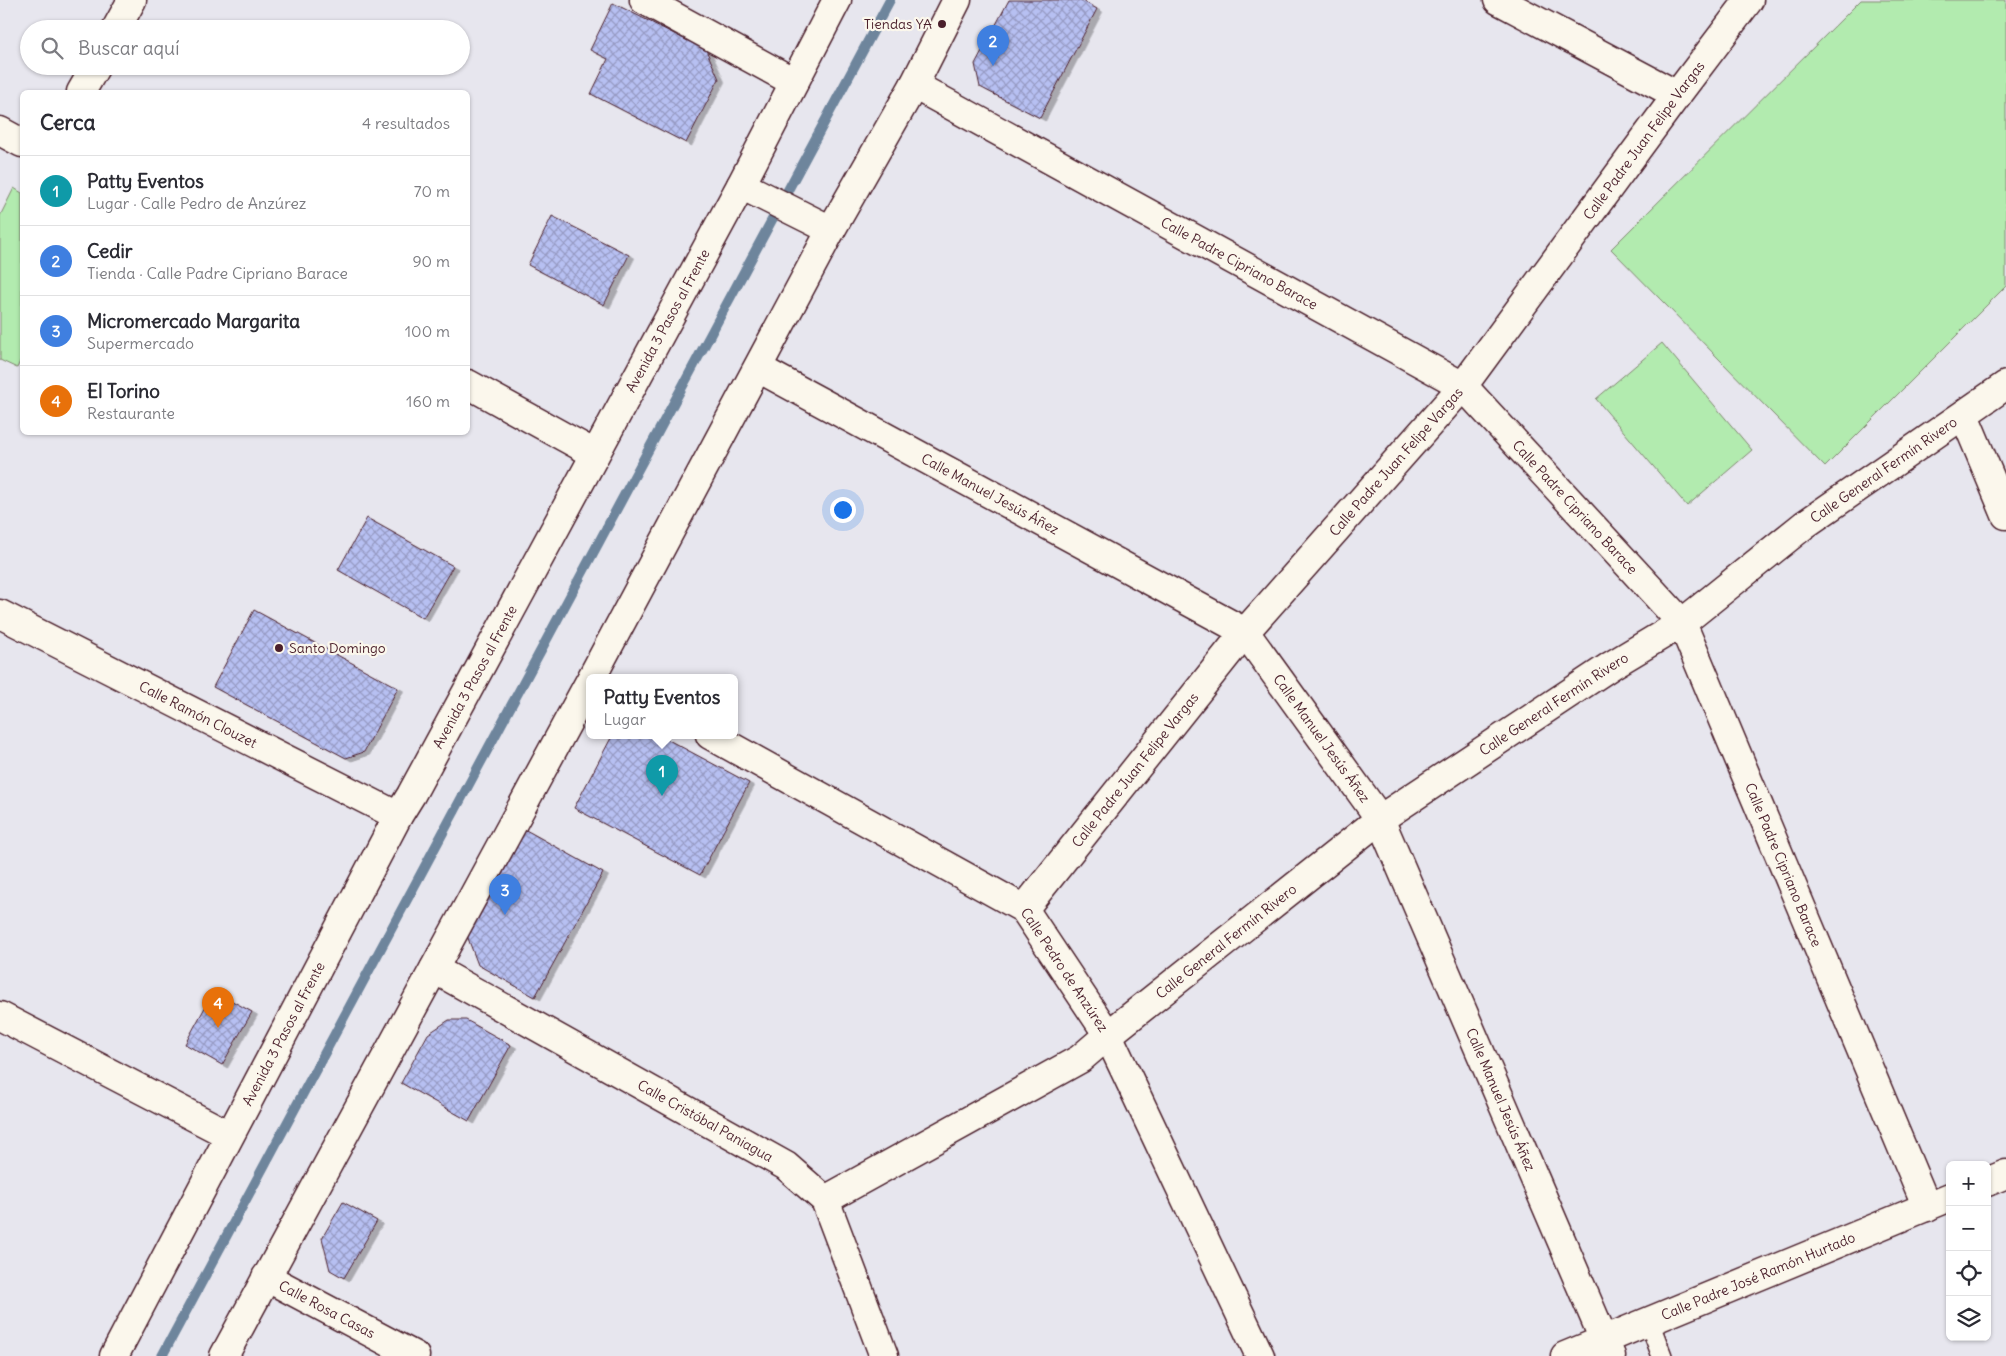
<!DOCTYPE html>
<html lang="es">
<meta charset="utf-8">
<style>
body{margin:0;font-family:Delius,sans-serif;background:#f7f7f7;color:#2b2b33}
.controls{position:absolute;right:15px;bottom:15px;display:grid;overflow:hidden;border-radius:8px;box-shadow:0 1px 4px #0004}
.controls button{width:45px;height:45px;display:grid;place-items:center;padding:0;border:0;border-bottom:1px solid #e1e1e2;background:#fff;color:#2b2b33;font:25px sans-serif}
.you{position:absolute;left:842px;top:509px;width:18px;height:18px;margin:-12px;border:4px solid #fff;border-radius:50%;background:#1a73e8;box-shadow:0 0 0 8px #1a73e833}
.badge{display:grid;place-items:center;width:32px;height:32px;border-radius:50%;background:#d93025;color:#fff;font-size:16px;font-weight:700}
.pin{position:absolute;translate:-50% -41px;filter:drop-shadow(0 1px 2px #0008)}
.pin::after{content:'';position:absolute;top:26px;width:18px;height:15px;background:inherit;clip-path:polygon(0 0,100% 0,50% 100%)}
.popup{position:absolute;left:586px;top:674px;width:152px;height:65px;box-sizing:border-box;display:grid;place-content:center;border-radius:8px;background:#fff;filter:drop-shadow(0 1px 4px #0005);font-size:16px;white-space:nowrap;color:#7c7c81}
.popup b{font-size:19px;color:#2b2b33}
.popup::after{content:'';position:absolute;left:50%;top:100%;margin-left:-10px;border:10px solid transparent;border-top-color:#fff}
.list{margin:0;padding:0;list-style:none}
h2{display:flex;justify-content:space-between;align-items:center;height:65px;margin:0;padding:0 20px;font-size:21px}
h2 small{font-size:16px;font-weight:400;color:#7c7c81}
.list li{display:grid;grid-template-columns:32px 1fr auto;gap:15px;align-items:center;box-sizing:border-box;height:70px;padding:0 20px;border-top:1px solid #e1e1e2}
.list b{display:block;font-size:19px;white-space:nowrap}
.list p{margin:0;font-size:16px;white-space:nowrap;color:#7c7c81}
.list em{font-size:16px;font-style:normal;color:#7c7c81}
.icon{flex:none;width:28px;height:28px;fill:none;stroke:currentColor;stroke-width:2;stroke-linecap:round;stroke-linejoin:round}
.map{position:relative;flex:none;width:2006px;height:1356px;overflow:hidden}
.search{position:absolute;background:#fff;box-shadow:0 1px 4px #0004;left:20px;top:20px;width:450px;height:55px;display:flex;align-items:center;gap:12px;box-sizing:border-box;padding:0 18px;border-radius:28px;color:#7c7c81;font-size:19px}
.panel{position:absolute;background:#fff;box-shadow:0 1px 4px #0004;left:20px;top:90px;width:450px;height:345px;border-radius:8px}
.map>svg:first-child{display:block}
</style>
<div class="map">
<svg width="2006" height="1356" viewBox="0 0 2006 1356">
<defs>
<pattern id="building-cross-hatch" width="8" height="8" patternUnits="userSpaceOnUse" patternTransform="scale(1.25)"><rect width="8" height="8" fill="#b7c0f2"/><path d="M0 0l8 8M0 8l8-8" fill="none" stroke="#979bc4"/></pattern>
<filter id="shadow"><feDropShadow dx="5.5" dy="3" stdDeviation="0" flood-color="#0004"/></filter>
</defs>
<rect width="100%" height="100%" fill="#e7e6ee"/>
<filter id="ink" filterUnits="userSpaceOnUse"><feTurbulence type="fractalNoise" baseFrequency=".02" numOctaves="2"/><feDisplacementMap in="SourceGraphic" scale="10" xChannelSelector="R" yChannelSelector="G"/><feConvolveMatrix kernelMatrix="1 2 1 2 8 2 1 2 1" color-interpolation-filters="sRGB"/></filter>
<g filter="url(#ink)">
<path fill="#b2ebaf" stroke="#7e856d" d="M1861,0h145v286l-181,181 -214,-218z
M14,188l8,5v164l-5,11 -17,-8v-144z
M1662,343l90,107 -65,56 -91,-107z"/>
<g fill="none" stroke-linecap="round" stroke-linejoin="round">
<path stroke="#6e859c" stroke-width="10" d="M162,1356l728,-1356"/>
</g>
<path fill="url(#building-cross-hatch)" stroke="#4a1f2b" filter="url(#shadow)" d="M1009,0h72l16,9 -57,109 -60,-31 -5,-23z
M613,3l93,47 13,29 -33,64 -95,-49 17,-35 -18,-9z
M552,216l77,39 -25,50 -76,-40z
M367,518l86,48 -30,52 -85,-48z
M254,610l144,78 -34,64 -18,6 -133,-71z
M617,735h42l90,48 -49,92 -126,-67 37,-70z
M524,829l79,44 -68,124 -57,-32 -12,-32z
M214,991l38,21 -30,53 -37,-21z
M449,1020h17l45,25 -42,76 -68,-38 27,-49z
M343,1202l34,19 -33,57 -14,-8 -8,-32z"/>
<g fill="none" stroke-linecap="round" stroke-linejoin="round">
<defs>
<path id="service" d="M1649,1322l13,34"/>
<g id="minor">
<path d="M644,0l150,82"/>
<path d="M1498,0l179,95"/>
<path d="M116,29l16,-29"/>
<path id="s1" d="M914,85l549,301 219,237 245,584"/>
<path d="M81,92l15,-26"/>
<path d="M0,131l22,12"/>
<path id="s2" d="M758,368l487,264 135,187 231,537"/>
<path d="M468,384l127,70"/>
<path d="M1964,415l42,100"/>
<path id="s3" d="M0,614l398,202"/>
<path id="s4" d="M710,735l314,174 84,126 152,321"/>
<path id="s5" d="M1024,909l221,-277 218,-246 214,-291 72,-95"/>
<path id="s6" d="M434,969l352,197 39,34 59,156"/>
<path d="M0,1016l229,119"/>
<path d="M1987,1182l19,-8"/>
<path id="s7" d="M825,1200l255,-141 28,-24 272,-216 232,-154 70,-42 122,-98 202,-140"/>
<path id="s8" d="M266,1277l149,79"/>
<path id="s9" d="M1565,1356l385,-159"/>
</g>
<g id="secondary">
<path d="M741,185l90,45"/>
<path d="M592,677l239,-447 83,-145 43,-85"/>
<path id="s10" d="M114,1356l284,-540 13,-21 330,-610 96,-185"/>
<path d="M224,1356l366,-675"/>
</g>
</defs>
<use href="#service" stroke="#4a1f2b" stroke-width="22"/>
<use href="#minor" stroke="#4a1f2b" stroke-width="31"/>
<use href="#secondary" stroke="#4a1f2b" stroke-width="31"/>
<use href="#service" stroke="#fbf7ec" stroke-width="19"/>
<use href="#minor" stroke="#fbf7ec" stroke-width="28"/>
<use href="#secondary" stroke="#fbf7ec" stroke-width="28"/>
</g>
</g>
<g fill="#4a1f2b" stroke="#fbf7ec" stroke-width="2">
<circle cx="942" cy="24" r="5"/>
<circle cx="279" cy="648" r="5"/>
</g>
<g text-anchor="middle" stroke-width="4.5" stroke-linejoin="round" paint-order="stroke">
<g font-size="14" fill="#4a1f2b" stroke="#fbf7ec" text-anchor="end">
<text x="932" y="29">Tiendas YA</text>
<text x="289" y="653" text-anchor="start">Santo Domingo</text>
</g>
<g font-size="14" fill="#4a1f2b" stroke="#fbf7ec">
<text dy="5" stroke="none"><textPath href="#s5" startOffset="988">Calle Padre Juan Felipe Vargas</textPath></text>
<text dy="5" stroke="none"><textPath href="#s1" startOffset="371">Calle Padre Cipriano Barace</textPath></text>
<text dy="5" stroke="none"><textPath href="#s10" startOffset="1174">Avenida 3 Pasos al Frente</textPath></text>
<text dy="5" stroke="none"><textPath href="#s5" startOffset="582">Calle Padre Juan Felipe Vargas</textPath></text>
<text dy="5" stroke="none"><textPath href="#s7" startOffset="1289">Calle General Fermín Rivero</textPath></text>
<text dy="5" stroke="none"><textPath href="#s2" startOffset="264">Calle Manuel Jesús Áñez</textPath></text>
<text dy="5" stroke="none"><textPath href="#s1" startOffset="791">Calle Padre Cipriano Barace</textPath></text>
<text dy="5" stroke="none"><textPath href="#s10" startOffset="769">Avenida 3 Pasos al Frente</textPath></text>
<text dy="5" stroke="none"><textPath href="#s7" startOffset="884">Calle General Fermín Rivero</textPath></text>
<text dy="5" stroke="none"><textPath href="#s3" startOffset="222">Calle Ramón Clouzet</textPath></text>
<text dy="5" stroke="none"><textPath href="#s2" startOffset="685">Calle Manuel Jesús Áñez</textPath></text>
<text dy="5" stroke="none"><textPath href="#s5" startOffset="178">Calle Padre Juan Felipe Vargas</textPath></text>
<text dy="5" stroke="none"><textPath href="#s1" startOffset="1211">Calle Padre Cipriano Barace</textPath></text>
<text dy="5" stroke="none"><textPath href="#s7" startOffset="479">Calle General Fermín Rivero</textPath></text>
<text dy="5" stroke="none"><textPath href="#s4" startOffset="432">Calle Pedro de Anzúrez</textPath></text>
<text dy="5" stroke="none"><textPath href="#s10" startOffset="364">Avenida 3 Pasos al Frente</textPath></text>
<text dy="5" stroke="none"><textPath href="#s2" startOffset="1090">Calle Manuel Jesús Áñez</textPath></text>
<text dy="5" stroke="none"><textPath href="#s6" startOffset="311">Calle Cristóbal Paniagua</textPath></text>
<text dy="5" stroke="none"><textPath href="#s9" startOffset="209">Calle Padre José Ramón Hurtado</textPath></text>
<text dy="5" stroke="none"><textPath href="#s8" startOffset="69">Calle Rosa Casas</textPath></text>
</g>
</g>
</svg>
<div class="controls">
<button>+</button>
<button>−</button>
<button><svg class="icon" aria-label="locate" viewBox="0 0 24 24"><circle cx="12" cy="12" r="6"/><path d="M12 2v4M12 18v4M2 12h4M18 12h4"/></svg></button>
<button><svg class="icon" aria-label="layers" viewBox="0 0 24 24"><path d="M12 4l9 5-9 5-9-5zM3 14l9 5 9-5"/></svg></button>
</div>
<div class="you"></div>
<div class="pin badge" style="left:662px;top:796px;background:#0f9aa8">1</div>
<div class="popup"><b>Patty Eventos</b>Lugar</div>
<div class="pin badge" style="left:993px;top:66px;background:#3f7fe0">2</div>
<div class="pin badge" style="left:505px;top:915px;background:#3f7fe0">3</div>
<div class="pin badge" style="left:218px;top:1028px;background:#e8710a">4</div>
<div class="search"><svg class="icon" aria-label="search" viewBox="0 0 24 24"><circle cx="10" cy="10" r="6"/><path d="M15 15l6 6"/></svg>Buscar aquí</div>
<section class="panel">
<h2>Cerca<small>4 resultados</small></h2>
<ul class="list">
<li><span class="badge" style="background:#0f9aa8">1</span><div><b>Patty Eventos</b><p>Lugar · Calle Pedro de Anzúrez</p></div><em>70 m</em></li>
<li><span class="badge" style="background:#3f7fe0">2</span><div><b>Cedir</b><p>Tienda · Calle Padre Cipriano Barace</p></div><em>90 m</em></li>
<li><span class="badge" style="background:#3f7fe0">3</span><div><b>Micromercado Margarita</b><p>Supermercado</p></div><em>100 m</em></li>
<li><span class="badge" style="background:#e8710a">4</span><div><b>El Torino</b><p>Restaurante</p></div><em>160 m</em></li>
</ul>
</section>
</div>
